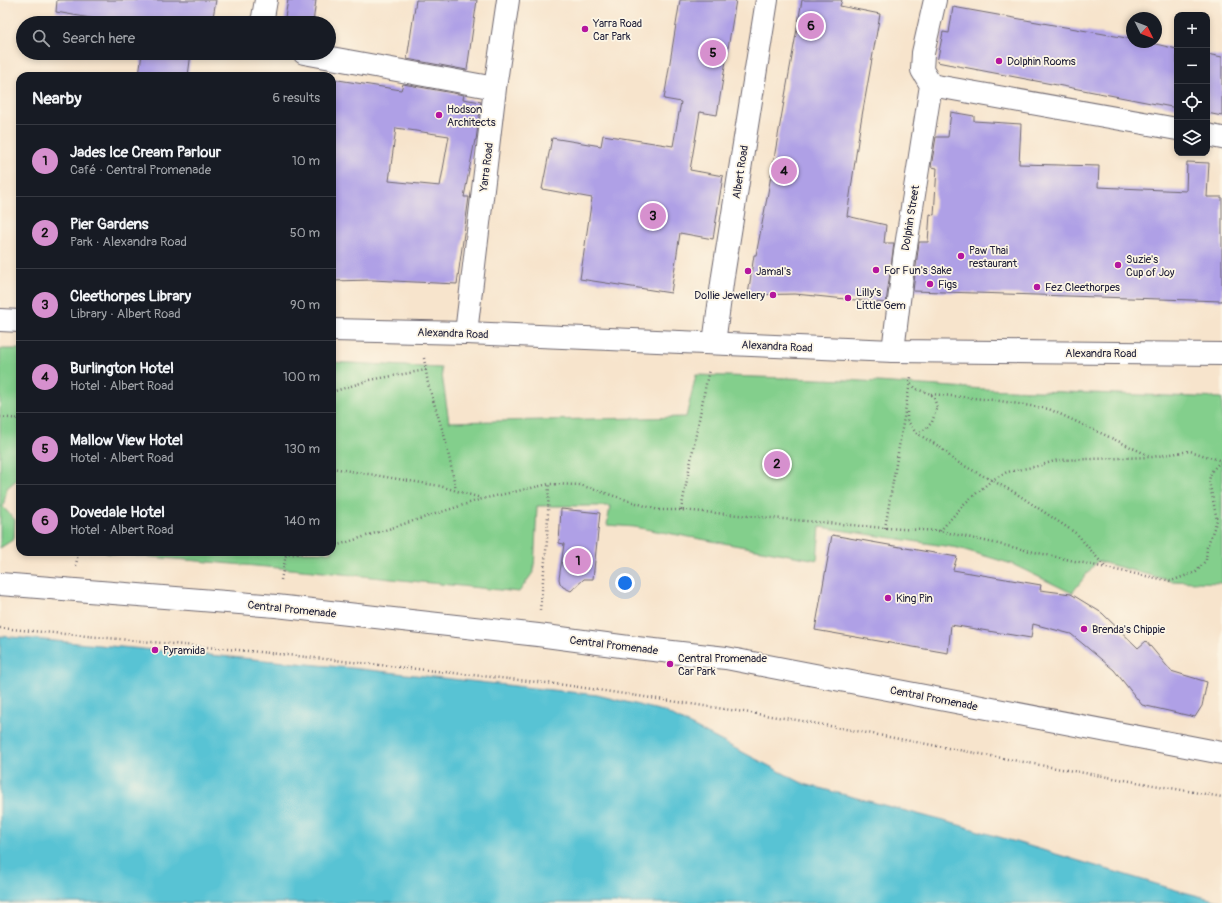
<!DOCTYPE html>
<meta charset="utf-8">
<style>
body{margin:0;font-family:Pangolin,sans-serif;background:#20242c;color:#f1f3f6}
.controls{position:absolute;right:12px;top:12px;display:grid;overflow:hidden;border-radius:8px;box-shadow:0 2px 6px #0003}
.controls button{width:36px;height:36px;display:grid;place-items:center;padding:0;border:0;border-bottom:1px solid #363941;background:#171b24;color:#f1f3f6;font:20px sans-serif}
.compass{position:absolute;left:1126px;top:12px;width:36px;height:36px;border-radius:50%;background:#171b24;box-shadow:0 2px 6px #0003;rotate:132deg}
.you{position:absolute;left:625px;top:583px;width:14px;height:14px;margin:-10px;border:3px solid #fff;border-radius:50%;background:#1a73e8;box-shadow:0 0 0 6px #1a73e833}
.badge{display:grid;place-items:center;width:26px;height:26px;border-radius:50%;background:#d690ce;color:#111;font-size:13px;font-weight:700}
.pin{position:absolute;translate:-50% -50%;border:2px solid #fff;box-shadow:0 1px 4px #0006}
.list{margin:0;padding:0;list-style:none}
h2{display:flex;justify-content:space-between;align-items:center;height:52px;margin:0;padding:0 16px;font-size:17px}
h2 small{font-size:13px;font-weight:400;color:#9ea1a6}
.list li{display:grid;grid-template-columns:26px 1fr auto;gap:12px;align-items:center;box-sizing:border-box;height:72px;padding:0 16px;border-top:1px solid #363941}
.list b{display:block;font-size:15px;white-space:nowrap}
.list p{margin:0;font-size:13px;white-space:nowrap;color:#9ea1a6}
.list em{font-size:13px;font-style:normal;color:#9ea1a6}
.icon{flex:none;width:22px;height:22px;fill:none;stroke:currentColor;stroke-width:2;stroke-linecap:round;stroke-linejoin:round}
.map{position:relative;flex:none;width:1222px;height:903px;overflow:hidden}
.search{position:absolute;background:#171b24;box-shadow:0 2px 6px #0003;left:16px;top:16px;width:320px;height:44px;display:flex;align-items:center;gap:10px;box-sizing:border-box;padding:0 14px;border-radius:22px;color:#9ea1a6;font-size:15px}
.panel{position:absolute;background:#171b24;box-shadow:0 2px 6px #0003;left:16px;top:72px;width:320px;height:484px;border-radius:12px}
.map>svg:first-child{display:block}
</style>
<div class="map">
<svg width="1222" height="903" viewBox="0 0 1222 903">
<rect width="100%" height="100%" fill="#fcf5e5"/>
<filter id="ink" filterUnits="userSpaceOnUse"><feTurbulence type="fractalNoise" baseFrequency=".025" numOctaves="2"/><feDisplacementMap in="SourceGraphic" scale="8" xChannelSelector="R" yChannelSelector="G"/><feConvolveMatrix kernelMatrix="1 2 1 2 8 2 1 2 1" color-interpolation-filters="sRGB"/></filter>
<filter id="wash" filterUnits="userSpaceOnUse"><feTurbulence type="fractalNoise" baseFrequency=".012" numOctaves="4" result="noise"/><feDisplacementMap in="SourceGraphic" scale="16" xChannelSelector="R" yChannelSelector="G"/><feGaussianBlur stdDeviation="0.9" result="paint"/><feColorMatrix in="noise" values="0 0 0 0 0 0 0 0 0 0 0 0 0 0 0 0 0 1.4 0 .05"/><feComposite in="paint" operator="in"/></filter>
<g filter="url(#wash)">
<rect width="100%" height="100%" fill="#f7e4cc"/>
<path fill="#83cf8c" stroke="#527864" d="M0,349h20v128l-13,11 -4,19 12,13 -1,19 -14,9z
M332,362l109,6 8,54 237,-5 10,-42 151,5 137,9 238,9v185l-51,-2 -74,-20 -25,32 -60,-29 -54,-16 -138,-21 -3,33 -183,-33 -27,-2 3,-19h-73l-3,65 -15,21 -206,-21 -207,-18 -1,-1h227z"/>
<path fill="#59c3d4" stroke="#3e7288" d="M0,636l351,32 246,27 66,16 141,73 155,41 217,65 46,12v1h-1222z"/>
<g id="blocks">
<path fill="#afa0e6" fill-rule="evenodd" d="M57,0h159l-4,23h-93l-63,-11z
M288,0h28l-3,23h-29z
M416,0h61l-10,70 -60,-11z
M680,0h56l-19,115 -17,-3 -10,58 33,6 -10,63 -33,-6 -9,60 -91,-14 12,-81 -50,-9 10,-51 49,8 2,-11 70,11 8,-44 -17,-3z
M802,0h40l-2,6 40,8 -20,113 -13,89 39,9 -2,18h10l-8,60 -91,-9 -47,1 6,-40h2l11,-57z
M953,7l179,32v3h15l30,7v59l-240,-46 6,-30 6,1z
M142,53h49l-3,23h-49z
M1207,54l15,3v59l-15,-3z
M332,79l69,11 2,-6 61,11 -1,4 18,3 -5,38h-1l-11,57h5l-12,87 -85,-4 -40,1zM396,128l53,8 -9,50 -51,-5z
M951,112l23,4v5l47,3 -2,40 80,2 -1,21 88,4 1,-29 22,1 -2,34h15v104l-309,-10 6,-49h9l2,-28 4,1 3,-47 -6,-1 5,-30h12z
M561,509l39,4 -7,66h-9l-13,12 -8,-4 -3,-4 -1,-4 5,-35 -5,-1z
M832,535l125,22 -4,13 88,15 -1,5 31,4 31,19 36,35 8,-7 25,30 36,11 -5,24 -7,11 -53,-12 -28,-35 -43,-36 -38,-10 -2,14 -80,-13 -3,28 -133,-23z"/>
</g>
</g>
<g filter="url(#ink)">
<use href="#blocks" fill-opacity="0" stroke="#6d666e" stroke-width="1"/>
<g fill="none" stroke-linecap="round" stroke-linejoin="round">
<defs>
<path id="street" d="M262,23l4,-23
M304,53l191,35
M931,85l246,44
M1207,135l15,3
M466,333l29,-245 13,-88
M714,343l9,-67 44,-276
M893,351l11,-92 27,-174 -9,-15 1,-17 12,-53
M0,584l276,22 262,29 98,13 90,10 496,95"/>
<path id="primary" d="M0,320l20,1
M332,330l134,3 427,18 329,3"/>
</defs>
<use href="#street" stroke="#6d666e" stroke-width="24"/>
<use href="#primary" stroke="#6d666e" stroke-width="24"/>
<path stroke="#6d666e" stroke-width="2.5" stroke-dasharray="1 3" stroke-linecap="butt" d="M424,358l4,26 17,54 11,52
M332,392l38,-12 56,-10
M931,394l63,6 55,9 101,47
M907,412v8l9,13 10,-4 6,-7 5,-15 -3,-9 -3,-4 -15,-5 -6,-7
M0,417l20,2
M916,433l24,14 15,14 59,31 63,42 29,34 65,13 25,-9 10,-12 1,-13 10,-27 -8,-39 2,-9 8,-9h3
M332,468l108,18 41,12
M681,510l28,-141
M885,528l26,-151
M940,531l24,-27 28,-24 15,-8 31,-6 20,-6 94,-3 38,-6 32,10
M332,547l150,-48 67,-15 31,1 78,25h23l204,18 55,3 166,37
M269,552l17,3 27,-3
M76,566l2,-14
M281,580l5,-25
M540,610l7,-69 2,-57
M0,628l260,24 305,33 232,35 259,48 166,29"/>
<use href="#street" stroke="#fff" stroke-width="22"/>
<use href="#primary" stroke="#fff" stroke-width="22"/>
</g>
</g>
<g fill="#b5179e" stroke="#fcf5e5" stroke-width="1.5">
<circle cx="585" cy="29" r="4"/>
<circle cx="999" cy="61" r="4"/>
<circle cx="439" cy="115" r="4"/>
<circle cx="961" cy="256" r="4"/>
<circle cx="1118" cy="265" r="4"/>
<circle cx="876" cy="270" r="4"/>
<circle cx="748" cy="271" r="4"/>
<circle cx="930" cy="284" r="4"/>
<circle cx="1037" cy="287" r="4"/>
<circle cx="773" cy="295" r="4"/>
<circle cx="848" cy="298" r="4"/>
<circle cx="888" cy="598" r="4"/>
<circle cx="1084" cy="629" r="4"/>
<circle cx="155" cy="650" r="4"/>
<circle cx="670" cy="664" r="4"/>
</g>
<g text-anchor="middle" stroke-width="3.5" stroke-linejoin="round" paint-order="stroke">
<g font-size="11" fill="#22223b" stroke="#fcf5e5" text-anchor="start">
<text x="593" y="27">Yarra Road<tspan x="593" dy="13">Car Park</tspan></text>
<text x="1007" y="65">Dolphin Rooms</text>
<text x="447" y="113">Hodson<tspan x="447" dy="13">Architects</tspan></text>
<text x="969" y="254">Paw Thai<tspan x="969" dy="13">restaurant</tspan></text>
<text x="1126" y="263">Suzie's<tspan x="1126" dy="13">Cup of Joy</tspan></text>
<text x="884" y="274">For Fun's Sake</text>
<text x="756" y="275">Jamal's</text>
<text x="938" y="288">Figs</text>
<text x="1045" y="291">Fez Cleethorpes</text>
<text x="856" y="296">Lilly’s<tspan x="856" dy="13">Little Gem</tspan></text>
<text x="765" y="299" text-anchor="end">Dollie Jewellery</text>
<text x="896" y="602">King Pin</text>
<text x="1092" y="633">Brenda's Chippie</text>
<text x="163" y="654">Pyramida</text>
<text x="678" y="662">Central Promenade<tspan x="678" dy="13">Car Park</tspan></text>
</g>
<g font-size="11" fill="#22223b" stroke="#fcf5e5">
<text transform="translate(486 167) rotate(-83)" y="4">Yarra Road</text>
<text transform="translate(740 172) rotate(-81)" y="4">Albert Road</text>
<text transform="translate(910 218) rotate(-81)" y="4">Dolphin Street</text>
<text transform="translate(453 333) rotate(2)" y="4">Alexandra Road</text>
<text transform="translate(777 346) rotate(3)" y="4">Alexandra Road</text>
<text x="1101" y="357">Alexandra Road</text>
<text transform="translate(292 609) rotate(6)" y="4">Central Promenade</text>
<text transform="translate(614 645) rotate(7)" y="4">Central Promenade</text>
<text transform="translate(934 698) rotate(11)" y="4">Central Promenade</text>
</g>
</g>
</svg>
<div class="controls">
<button>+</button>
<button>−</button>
<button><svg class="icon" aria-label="locate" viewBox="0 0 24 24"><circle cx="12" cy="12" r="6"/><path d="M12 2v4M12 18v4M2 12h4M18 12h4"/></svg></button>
<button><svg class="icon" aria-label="layers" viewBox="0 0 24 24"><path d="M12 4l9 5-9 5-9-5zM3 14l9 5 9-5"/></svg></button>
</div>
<svg class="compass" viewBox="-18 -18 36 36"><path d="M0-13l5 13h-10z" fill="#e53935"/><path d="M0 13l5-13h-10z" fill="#9ea1a6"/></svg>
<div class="you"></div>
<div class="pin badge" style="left:578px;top:561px">1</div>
<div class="pin badge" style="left:777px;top:464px">2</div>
<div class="pin badge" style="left:653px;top:216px">3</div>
<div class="pin badge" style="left:784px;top:171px">4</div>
<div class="pin badge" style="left:713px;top:53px">5</div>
<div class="pin badge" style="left:811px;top:26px">6</div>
<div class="search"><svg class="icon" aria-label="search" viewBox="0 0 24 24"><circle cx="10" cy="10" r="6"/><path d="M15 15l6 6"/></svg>Search here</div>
<section class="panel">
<h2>Nearby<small>6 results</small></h2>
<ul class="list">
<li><span class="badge">1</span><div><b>Jades Ice Cream Parlour</b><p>Café · Central Promenade</p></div><em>10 m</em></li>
<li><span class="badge">2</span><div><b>Pier Gardens</b><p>Park · Alexandra Road</p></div><em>50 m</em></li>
<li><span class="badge">3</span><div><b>Cleethorpes Library</b><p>Library · Albert Road</p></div><em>90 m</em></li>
<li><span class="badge">4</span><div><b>Burlington Hotel</b><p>Hotel · Albert Road</p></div><em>100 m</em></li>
<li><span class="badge">5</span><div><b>Mallow View Hotel</b><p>Hotel · Albert Road</p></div><em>130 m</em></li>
<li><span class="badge">6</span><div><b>Dovedale Hotel</b><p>Hotel · Albert Road</p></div><em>140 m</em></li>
</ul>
</section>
</div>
